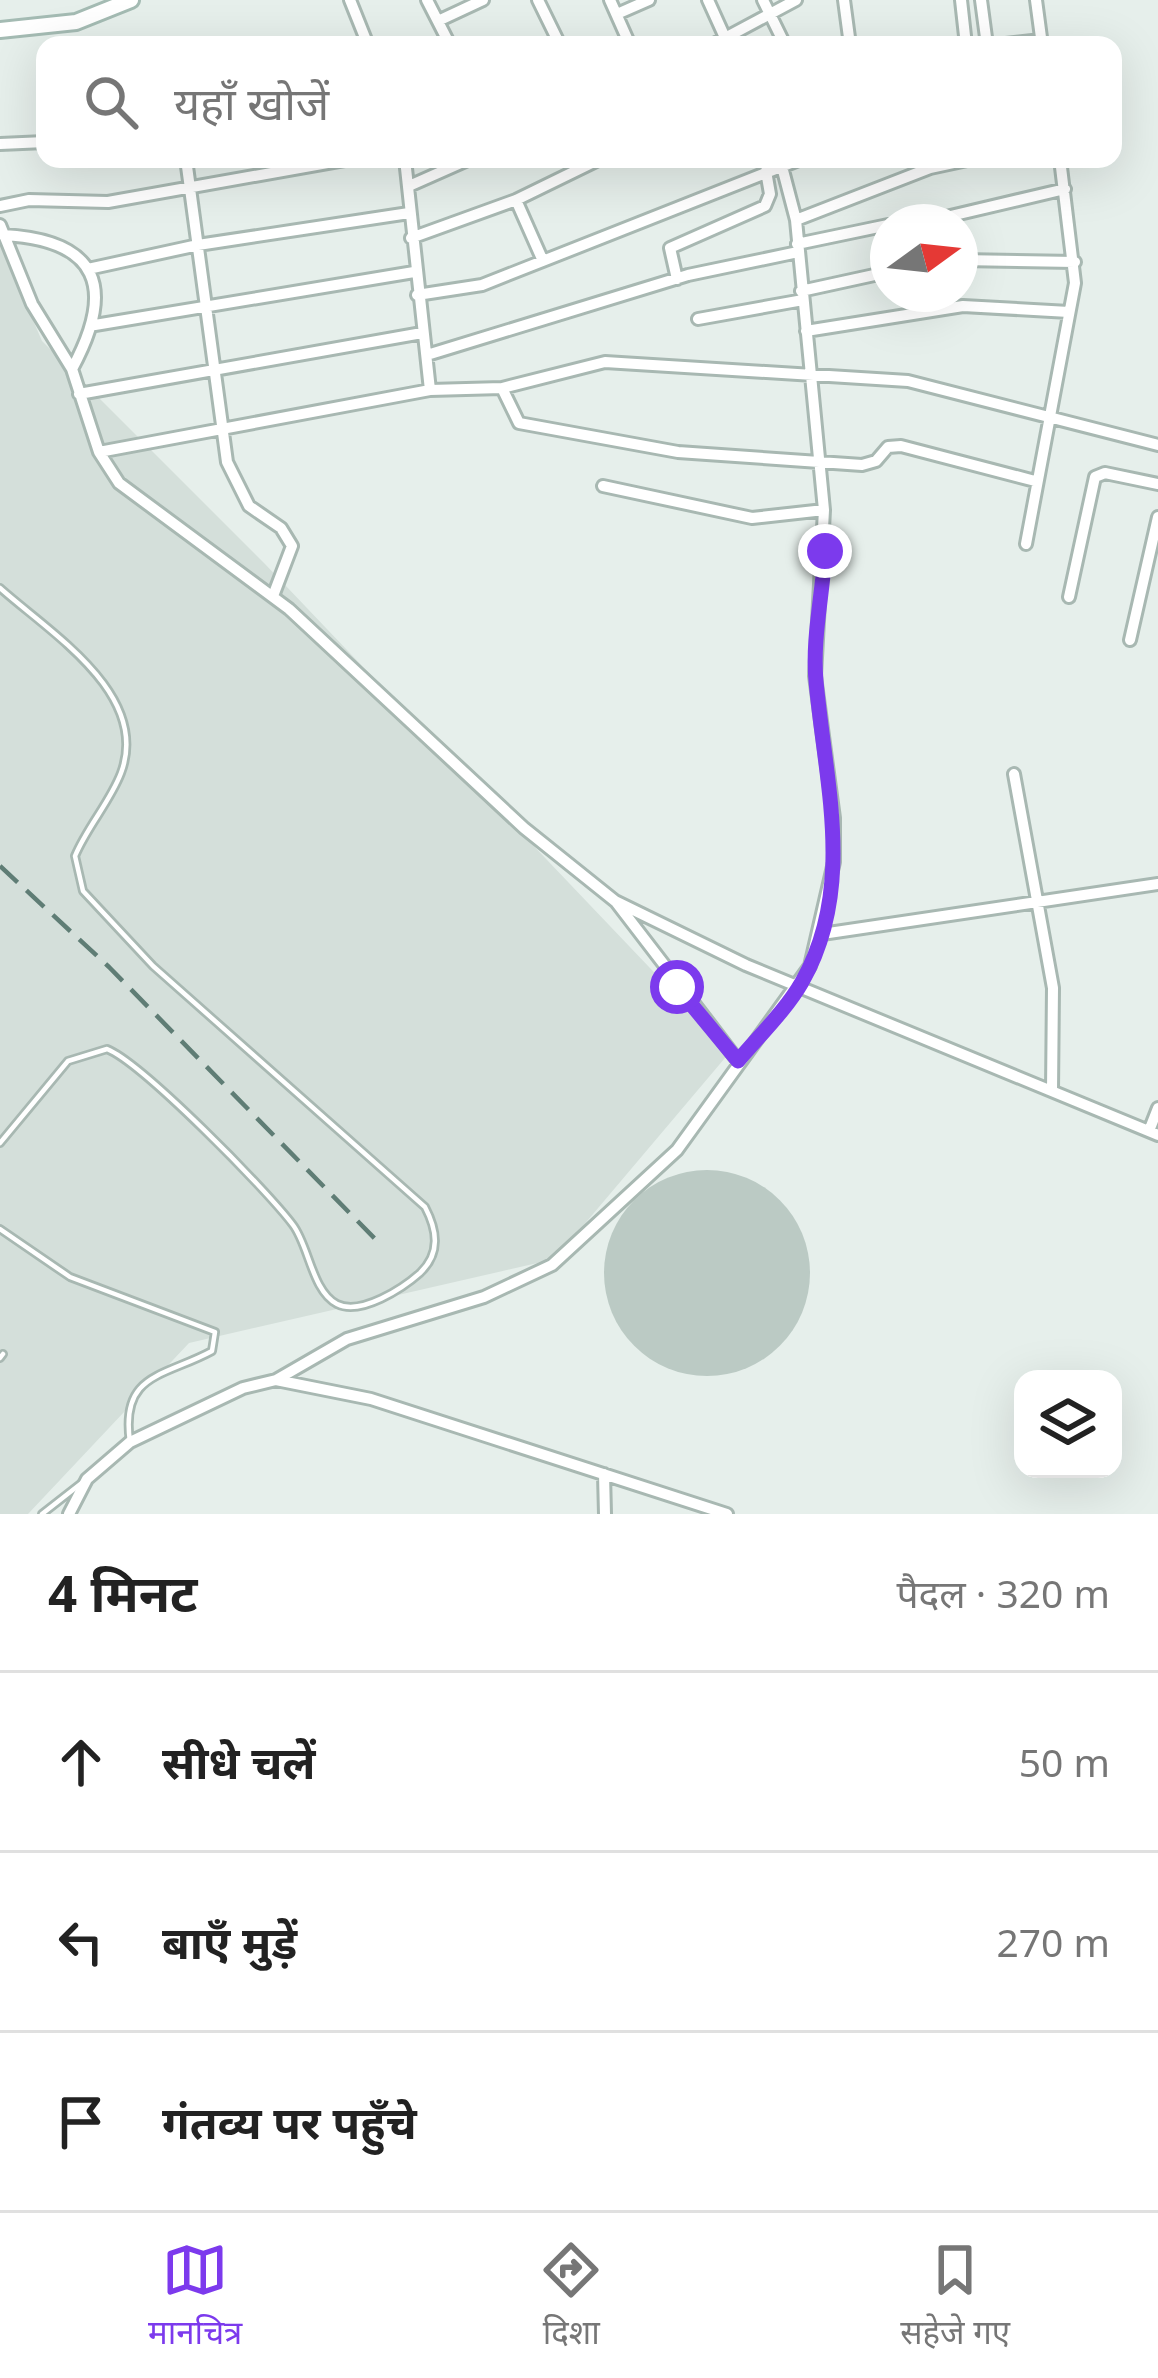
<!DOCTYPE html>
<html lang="hi">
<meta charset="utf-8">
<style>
body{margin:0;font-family:"Noto Sans","Noto Sans Devanagari",sans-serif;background:#f2f2f2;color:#222}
.controls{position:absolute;right:36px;bottom:36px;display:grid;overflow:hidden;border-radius:24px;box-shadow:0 12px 48px #0002}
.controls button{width:108px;height:108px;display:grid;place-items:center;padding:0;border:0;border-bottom:3px solid #e0e0e0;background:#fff;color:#222;font:60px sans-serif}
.compass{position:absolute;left:870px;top:204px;width:108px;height:108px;border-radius:50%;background:#fff;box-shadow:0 12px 48px #0002;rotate:75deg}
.stop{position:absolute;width:36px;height:36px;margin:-27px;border:9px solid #7c3aed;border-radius:50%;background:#fff}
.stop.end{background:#7c3aed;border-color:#fff;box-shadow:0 3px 12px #0008}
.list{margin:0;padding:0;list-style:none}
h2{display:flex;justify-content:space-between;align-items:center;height:156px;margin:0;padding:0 48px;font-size:51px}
h2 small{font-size:39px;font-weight:400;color:#767676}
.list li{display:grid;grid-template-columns:78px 1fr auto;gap:36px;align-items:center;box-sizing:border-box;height:180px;padding:0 48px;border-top:3px solid #e0e0e0}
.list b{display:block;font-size:45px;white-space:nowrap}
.list em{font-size:39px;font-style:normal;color:#767676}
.icon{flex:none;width:66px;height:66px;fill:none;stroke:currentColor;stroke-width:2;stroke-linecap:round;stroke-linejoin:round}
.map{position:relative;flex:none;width:1158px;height:1514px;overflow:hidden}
.search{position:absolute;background:#fff;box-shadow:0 12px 48px #0002;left:36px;right:36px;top:36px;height:132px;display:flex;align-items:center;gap:30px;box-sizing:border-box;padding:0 42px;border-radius:24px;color:#767676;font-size:45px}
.sheet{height:696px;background:#fff}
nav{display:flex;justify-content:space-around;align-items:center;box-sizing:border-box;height:168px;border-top:3px solid #e0e0e0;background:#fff;font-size:33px;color:#767676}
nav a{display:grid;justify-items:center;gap:6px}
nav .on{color:#7c3aed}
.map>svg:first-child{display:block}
</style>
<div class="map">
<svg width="1158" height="1514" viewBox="0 0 1158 1514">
<rect width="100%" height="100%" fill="#e6efeb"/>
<path fill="#d4dfda" d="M0,244l42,97 223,223 465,488 -175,207 -366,84 -161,171h-28z"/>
<path fill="#bbcac4" d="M604 1273a103 103 0 1 1 206 0a103 103 0 1 1-206 0Z"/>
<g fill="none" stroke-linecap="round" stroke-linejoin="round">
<defs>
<path id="lane" d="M0,588c49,44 151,106 121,185 -11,29 -34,54 -46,83l8,35 70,75 272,241c12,23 16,46 -5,66 -17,15 -59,43 -83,31 -25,-13 -28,-58 -44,-79 -26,-35 -151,-162 -186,-176l-39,12 -68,82
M0,1229l70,48 145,55 -3,19c-48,26 -92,22 -82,91
M0,1358l3,-4
M42,1514l41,-32"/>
<path id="street" d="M350,0l18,45
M427,0l23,45
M538,0l22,45
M610,0l20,45
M708,0l19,42
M763,0l22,45
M844,0l6,45
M961,0l5,45
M981,0l6,45
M1036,0l6,45
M617,14l32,-14
M438,21l45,-21
M712,45l84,-45
M997,45l44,-5
M0,144l45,-2
M186,159l41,303 22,44 32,22 11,18 -19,50
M405,159l25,231
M409,186l61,-27
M516,200l27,61
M0,206l29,-6 79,2 242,-43
M796,220l134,-52 42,-9
M925,222l140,-33
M0,225l32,79 40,65 27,83 20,31 170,126 235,219 91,73 131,64 412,170
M3,235c96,5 113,53 69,134
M411,238l105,-38 84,-41
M797,244l91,-19
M960,260l115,2
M88,269l110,-24 211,-32
M677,279l-7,-31 95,-42 5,-12 -4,-23
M801,291l87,-19
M417,295l65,-10 319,-126
M698,319l105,-19
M95,325l319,-53
M806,331l157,-25 106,6
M427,355l261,-80 110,-23
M502,388l17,35 159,29 184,13 14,-4 12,-14 13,-1 134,35
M79,394l343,-61
M99,452l331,-62 72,-2 103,-26 303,19 250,64
M603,486l149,32 72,-8
M1026,544l49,-261 -15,-124
M1069,597l26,-120 10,-4 53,11
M1130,640l28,-123
M1014,774l39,214 -1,103
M616,902l122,159
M822,934l336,-50
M1149,1131l9,-23
M276,1380l71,-41 137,-42 68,-32 125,-115 133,-184 24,-104v-44l-19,-142 9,-166 -28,-290 -16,-61
M604,1474l1,40
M69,1514l18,-35 43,-37 113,-54 33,-8 95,19 356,115"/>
<path id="secondary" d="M0,30l76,-8 55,-22"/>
</defs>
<use href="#lane" stroke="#a8b8b2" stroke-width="10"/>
<use href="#street" stroke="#a8b8b2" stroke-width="16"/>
<use href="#secondary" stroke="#a4bbb3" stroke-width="20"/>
<use href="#lane" stroke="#fff" stroke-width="4.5"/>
<use href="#street" stroke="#fff" stroke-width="10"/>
<use href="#secondary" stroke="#fff" stroke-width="14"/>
<path stroke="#5f7d75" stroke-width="4.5" stroke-dasharray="24 12" stroke-linecap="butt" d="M0,866l109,101 271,277"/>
</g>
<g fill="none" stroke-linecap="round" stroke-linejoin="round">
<path stroke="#7c3aed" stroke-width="15" d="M677,987l61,74c21,-25 48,-51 64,-79 54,-95 23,-200 14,-301 -4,-43 7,-87 9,-130"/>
</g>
</svg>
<div class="controls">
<button><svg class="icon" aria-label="layers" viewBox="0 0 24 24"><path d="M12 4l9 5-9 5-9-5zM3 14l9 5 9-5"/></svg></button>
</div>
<svg class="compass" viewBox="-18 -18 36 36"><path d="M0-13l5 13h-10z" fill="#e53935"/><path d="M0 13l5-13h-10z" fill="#767676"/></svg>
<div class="stop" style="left:677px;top:987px"></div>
<div class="stop end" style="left:825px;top:551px"></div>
<div class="search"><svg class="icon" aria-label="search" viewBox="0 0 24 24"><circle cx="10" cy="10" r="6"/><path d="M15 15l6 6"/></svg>यहाँ खोजें</div>
</div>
<section class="sheet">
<h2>4 मिनट<small>पैदल · 320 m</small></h2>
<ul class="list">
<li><svg class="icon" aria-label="ahead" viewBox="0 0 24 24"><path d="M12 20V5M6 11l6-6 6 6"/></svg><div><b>सीधे चलें</b></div><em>50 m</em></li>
<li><svg class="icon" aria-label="left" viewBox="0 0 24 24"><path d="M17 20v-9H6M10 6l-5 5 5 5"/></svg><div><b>बाएँ मुड़ें</b></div><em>270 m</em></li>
<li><svg class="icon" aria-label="arrive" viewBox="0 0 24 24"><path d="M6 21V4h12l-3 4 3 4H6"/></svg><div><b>गंतव्य पर पहुँचे</b></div></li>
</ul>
</section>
<nav>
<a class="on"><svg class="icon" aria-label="map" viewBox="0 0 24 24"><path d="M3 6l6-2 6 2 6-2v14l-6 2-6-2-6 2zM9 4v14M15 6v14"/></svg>मानचित्र</a>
<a><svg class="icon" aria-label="directions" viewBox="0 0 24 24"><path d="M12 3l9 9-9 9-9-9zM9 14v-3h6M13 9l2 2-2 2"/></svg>दिशा</a>
<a><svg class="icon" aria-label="saved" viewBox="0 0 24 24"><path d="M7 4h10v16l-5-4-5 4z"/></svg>सहेजे गए</a>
</nav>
